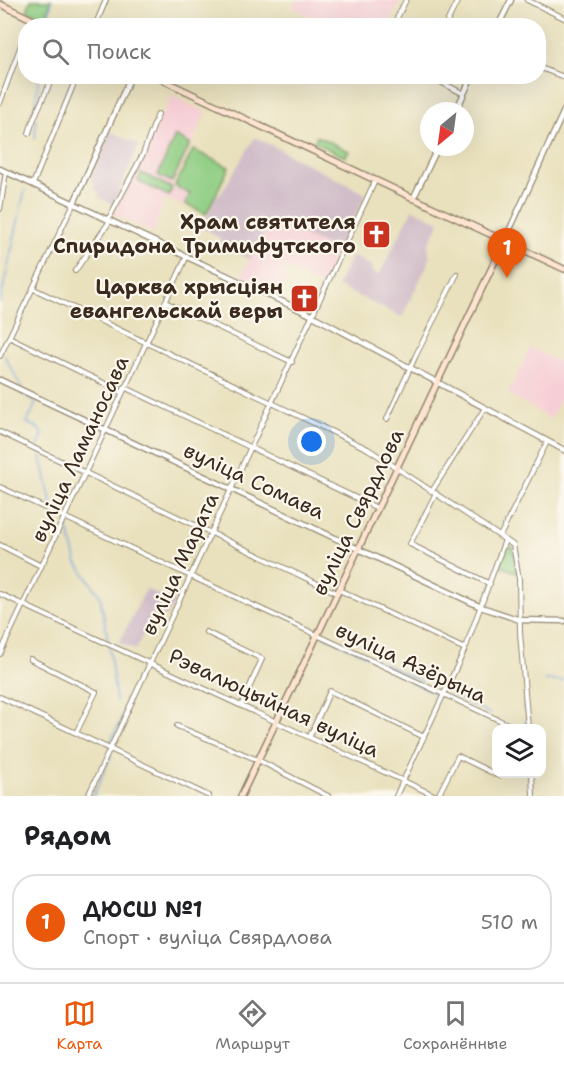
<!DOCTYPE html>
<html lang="ru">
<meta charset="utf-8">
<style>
body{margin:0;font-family:"Shantell Sans",sans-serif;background:#f6f6f6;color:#202124}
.controls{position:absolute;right:18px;bottom:18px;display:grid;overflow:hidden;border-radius:12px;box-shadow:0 6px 24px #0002}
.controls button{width:54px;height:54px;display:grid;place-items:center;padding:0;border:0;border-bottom:2px solid #e0e0e0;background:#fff;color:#202124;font:30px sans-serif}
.compass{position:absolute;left:420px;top:102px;width:54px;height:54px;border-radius:50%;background:#fff;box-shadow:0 6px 24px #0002;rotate:209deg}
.you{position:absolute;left:312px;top:442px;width:21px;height:21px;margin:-15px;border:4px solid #fff;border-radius:50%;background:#1a73e8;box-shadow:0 0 0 9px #1a73e833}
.badge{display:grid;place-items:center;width:39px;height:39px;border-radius:50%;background:#ea580c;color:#fff;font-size:20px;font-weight:700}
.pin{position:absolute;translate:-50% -50px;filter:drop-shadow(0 2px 3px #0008)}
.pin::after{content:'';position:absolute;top:32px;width:21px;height:18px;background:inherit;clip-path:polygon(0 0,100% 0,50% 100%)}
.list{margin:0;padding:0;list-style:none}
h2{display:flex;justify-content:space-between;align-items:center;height:78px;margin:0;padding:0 24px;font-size:26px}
h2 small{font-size:20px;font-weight:400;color:#757577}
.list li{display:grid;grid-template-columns:39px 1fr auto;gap:18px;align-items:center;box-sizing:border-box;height:96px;margin:0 12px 12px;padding:0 12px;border:2px solid #e0e0e0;border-radius:24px}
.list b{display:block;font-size:22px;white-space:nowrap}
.list p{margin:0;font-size:20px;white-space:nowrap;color:#757577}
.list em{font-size:20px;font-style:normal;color:#757577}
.icon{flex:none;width:33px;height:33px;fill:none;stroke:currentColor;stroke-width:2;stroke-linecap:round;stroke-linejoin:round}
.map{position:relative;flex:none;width:564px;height:796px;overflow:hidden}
.search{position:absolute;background:#fff;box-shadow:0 6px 24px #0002;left:18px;right:18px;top:18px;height:66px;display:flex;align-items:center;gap:15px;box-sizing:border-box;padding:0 21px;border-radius:24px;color:#757577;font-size:22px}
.sheet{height:186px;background:#fff}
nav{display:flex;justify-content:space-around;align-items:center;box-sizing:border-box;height:84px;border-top:2px solid #e0e0e0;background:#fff;font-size:16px;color:#757577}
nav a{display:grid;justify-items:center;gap:3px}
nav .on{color:#ea580c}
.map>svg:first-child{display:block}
</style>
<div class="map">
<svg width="564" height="796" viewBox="0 0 564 796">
<rect width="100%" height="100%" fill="#fbf7ec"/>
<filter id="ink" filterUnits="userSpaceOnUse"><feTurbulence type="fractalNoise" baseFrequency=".0167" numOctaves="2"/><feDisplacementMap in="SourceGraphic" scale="12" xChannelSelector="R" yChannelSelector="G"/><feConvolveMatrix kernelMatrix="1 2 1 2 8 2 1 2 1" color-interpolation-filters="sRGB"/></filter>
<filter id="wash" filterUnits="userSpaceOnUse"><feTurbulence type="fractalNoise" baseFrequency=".008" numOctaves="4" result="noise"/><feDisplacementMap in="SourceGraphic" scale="24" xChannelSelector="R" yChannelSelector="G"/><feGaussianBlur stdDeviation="1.35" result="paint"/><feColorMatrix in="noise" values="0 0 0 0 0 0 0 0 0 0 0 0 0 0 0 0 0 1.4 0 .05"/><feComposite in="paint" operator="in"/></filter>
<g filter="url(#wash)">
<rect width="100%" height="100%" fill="#e9e1bd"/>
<path fill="#f6cfd6" d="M297,0h104l-14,25 -56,1 -38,-18z
M172,96l34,16 -34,75 20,8 -4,12 -24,-8 -11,34 -40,-19z
M270,220l68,31 -17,35 -37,-19 -1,7 4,3 -9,18 -37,-19z
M530,348l34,16v27l-13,28 -43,-25z"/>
<path fill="#d1bdc9" d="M110,131l29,14 -26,60 -15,-9 2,-4 -6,-3 2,-5 -6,-3z
M255,137l111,57 -28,57 -68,-31 -20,40 -30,-17 2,-3 -20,-13 15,-33 3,1z
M413,209l27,13 -12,23 2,14 -28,58 -65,-31 15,-30 21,11 -2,4 8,4z
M146,589l29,13 -8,14 -14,-5 -17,39 -17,-7z"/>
<path fill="#90ce84" stroke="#667c51" stroke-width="1.5" d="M31,0h20l-4,18 -20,-8z
M175,136l15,8 -18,38 -14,-7z
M317,136l32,15 -4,6 -31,-15z
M193,150l36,17 -23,47 -21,-10 5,-10 -15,-8z
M141,173l31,15 -3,8 -31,-15z
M507,545l6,3 3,24 -16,-6z"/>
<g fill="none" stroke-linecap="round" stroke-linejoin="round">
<path stroke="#71a2db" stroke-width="1.5" d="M48,18l4,-18
M35,110l4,-34
M35,139l1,-20
M0,302l25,-112
M4,355l18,33
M21,393l15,10 -9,20 11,5 5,7 -5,12
M41,456l11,50 11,6
M67,525l10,38 23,33 8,44
M323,635l99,47
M109,646l7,55
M544,680l20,1
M411,682l29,14
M450,694l40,20
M524,702v8
M526,720v8
M109,745l15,-33
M93,796l18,-40"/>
</g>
</g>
<g filter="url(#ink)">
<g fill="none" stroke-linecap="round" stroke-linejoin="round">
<defs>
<path id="minor" d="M527,0l37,18
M95,26l11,-26
M393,26l13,-26
M445,26l13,-26
M538,67l26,10
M429,76l35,18
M0,103l26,-72
M29,133c5,-19 16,-37 24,-57
M33,184l44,-108
M0,209l6,-37
M108,220l35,-66 15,-40
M75,271l35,-50
M34,289l334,160 145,96 6,34 1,54 8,95
M165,302l127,60
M9,337l113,55
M0,356l74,-153
M124,387l253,121
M387,419l29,-64 41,-81
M0,432l337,161
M0,487l516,241
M432,491l53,-83
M436,493l-26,51 80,40
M500,536l47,-94
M0,545l41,21
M339,590l126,59
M0,594l436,202
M206,632l56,27 -20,45
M0,654l187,-398
M30,659l66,33 -20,41
M0,697l209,99
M177,726l81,34 70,36
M310,736l20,-45 94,46
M532,774l1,22
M88,796l287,-615
M396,796l69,-147 40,-109
M438,796l20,-40 41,20"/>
<path id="tertiary" d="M498,26l13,-26
M456,111l16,-35
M0,169l313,147 251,134
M413,199l25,-52
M74,203l57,-127
M504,242l60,-131
M0,380l481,227 39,13 44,1"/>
<path id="secondary" d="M0,4l46,22
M154,76l410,193
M241,796l263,-554"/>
</defs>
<use href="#minor" stroke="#92866e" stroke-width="6"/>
<use href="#tertiary" stroke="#92866e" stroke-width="7"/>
<use href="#secondary" stroke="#92866e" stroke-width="8"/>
<use href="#minor" stroke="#fff" stroke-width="4"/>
<use href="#tertiary" stroke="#fff" stroke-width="4.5"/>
<use href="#secondary" stroke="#fde4d0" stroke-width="5"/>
</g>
</g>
<defs>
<symbol id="church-square" viewBox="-11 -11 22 22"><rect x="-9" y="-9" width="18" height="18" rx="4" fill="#c8321e" stroke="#fbf7ec"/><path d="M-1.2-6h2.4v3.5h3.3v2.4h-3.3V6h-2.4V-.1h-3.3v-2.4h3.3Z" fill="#fff"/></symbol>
</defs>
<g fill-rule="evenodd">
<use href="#church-square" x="360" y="218" width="33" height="33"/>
<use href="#church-square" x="288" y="282" width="33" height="33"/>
</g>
<g text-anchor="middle" stroke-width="4.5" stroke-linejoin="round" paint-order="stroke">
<g font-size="21" font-weight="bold" fill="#3b2a1e" stroke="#fbf7ec" text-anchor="end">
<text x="356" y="229">Храм святителя<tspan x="356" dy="24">Спиридона Тримифутского</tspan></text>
<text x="283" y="294">Царква хрысціян<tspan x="283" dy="24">евангельскай веры</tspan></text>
</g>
<g font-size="21" fill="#3b2a1e" stroke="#fbf7ec">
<text transform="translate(80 449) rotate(-65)" y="7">вуліца Ламаносава</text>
<text transform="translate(254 481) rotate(25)" y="7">вуліца Сомава</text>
<text transform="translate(358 512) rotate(-64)" y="7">вуліца Свярдлова</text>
<text transform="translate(180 564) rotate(-65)" y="7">вуліца Марата</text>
<text transform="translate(411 663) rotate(25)" y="7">вуліца Азёрына</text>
<text transform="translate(274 703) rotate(25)" y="7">Рэвалюцыйная вуліца</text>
</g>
</g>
</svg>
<div class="controls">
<button><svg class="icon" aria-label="layers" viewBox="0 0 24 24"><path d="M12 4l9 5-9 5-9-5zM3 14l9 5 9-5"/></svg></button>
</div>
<svg class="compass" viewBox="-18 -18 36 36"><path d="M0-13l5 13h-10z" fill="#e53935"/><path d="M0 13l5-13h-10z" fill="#757577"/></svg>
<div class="you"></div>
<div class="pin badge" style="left:507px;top:278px">1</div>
<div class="search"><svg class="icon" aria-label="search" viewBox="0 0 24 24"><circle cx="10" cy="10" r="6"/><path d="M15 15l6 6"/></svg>Поиск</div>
</div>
<section class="sheet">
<h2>Рядом<small></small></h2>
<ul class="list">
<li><span class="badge">1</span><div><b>ДЮСШ №1</b><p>Спорт · вуліца Свярдлова</p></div><em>510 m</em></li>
</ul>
</section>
<nav>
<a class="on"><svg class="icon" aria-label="map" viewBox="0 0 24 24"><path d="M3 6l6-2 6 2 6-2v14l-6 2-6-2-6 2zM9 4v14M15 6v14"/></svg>Карта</a>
<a><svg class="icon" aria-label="directions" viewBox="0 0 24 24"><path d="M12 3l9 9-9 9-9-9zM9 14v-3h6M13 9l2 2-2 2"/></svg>Маршрут</a>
<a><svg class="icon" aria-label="saved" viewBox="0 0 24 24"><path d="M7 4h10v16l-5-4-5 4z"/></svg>Сохранённые</a>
</nav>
